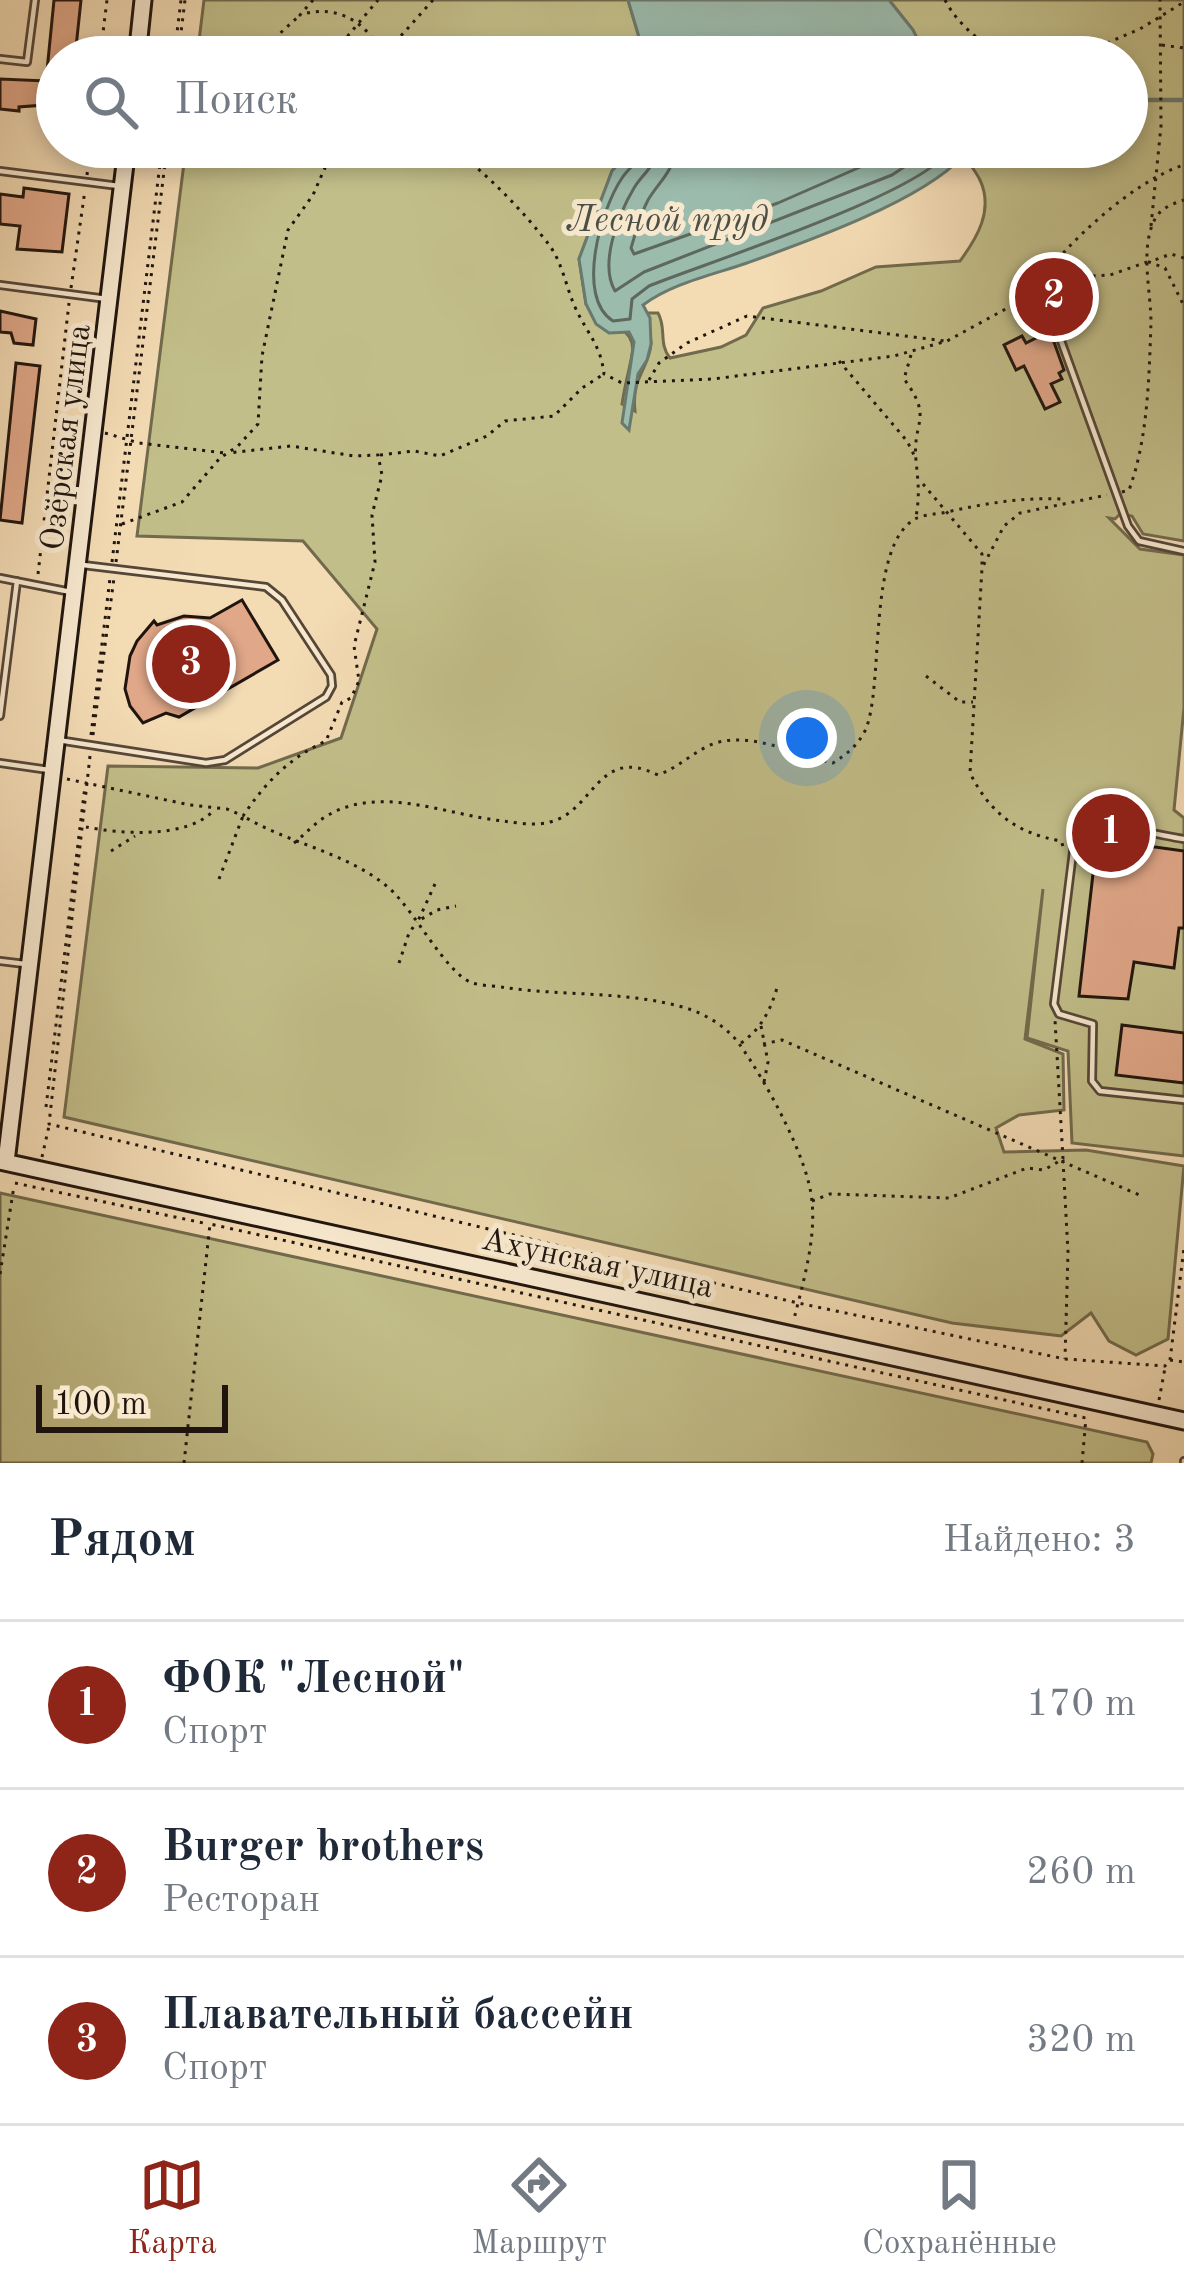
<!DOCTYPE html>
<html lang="ru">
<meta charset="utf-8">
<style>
body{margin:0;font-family:"Old Standard TT",serif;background:#f6f6f7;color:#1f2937}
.scale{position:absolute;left:36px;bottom:30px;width:192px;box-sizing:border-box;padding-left:12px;border:6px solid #20150e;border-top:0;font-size:33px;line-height:42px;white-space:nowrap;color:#20150e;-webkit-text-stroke:9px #f7e8ce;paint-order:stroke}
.you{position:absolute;left:807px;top:738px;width:42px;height:42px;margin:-30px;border:9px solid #fff;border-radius:50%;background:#1a73e8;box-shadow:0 0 0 18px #1a73e833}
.badge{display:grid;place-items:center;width:78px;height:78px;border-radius:50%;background:#8f2418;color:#fff;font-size:39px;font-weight:700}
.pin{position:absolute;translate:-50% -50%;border:6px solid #fff;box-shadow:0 3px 12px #0006}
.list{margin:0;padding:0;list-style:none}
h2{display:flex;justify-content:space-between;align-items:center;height:156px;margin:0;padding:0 48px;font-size:51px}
h2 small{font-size:39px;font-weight:400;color:#747a83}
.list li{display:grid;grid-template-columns:78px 1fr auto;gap:36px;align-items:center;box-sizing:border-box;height:168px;padding:0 48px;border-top:3px solid #e0e1e3}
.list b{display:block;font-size:45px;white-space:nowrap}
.list p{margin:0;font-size:39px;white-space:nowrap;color:#747a83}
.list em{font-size:39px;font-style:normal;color:#747a83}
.icon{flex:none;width:66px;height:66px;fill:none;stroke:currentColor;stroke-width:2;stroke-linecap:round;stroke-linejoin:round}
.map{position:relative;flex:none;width:1184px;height:1463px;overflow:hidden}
.search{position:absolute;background:#fff;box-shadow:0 6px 18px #0003;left:36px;right:36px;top:36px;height:132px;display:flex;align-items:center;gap:30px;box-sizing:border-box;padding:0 42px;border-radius:66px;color:#747a83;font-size:45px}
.sheet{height:660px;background:#fff}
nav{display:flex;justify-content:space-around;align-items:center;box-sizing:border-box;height:168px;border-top:3px solid #e0e1e3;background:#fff;font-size:33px;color:#747a83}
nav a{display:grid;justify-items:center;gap:6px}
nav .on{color:#8f2418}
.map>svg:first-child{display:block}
</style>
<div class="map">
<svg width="1184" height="1463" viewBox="0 0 1184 1463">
<rect width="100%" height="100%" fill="#f3dbb4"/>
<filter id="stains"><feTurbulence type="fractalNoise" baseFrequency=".00167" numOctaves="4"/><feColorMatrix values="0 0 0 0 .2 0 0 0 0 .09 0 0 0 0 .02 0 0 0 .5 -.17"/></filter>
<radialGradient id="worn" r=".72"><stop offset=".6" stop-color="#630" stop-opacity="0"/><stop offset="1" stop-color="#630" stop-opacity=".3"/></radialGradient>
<path fill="#c2be89" stroke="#716a4c" stroke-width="3" d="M204,0h424l11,37 -1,20h-441z
M889,0h295v541l-41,-7 -11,-18 -12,-2 -5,5 -6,-1 31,31 44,6v153l-10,102 10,8v338l-112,-13 -4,-92 -41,-13 16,-149 -18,150 38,15 1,56 -45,5 -23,13 8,24 82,-2 98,16 -16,173 -32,16 -27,-14 -18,-28 -30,23 -109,-13 -888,-206 44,-351 150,2 83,-30 36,-109 -74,-88 -166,-5 49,-389h448l-22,24 -33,88 7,45c64,42 47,30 36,100l13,7c-4,-34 14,-42 16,-67 0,-13 -5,-27 -9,-39l3,8h13c9,16 0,30 12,45l51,-11 25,-12 17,-27 58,-17 55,-24 84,-6c17,-23 34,-51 20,-81 -6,-12 -15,-21 -21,-33h168v-90h-201l-13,-27z
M0,1193l1147,249 6,12 -2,9h-1151z"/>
<path fill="#9bbbad" stroke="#6a796d" stroke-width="3" d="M628,0h261l24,30 13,27h-288l1,-20z
M634,147h325l4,9c-41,45 -157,86 -216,107 -35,12 -74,20 -104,42l7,13 1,26 -4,16 -9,14 -9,56 -7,-7 12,-81 -5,-10 -20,1 -13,-9 -10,-20 -7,-45 33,-88z"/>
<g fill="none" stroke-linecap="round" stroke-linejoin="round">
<path stroke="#5e685e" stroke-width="3" d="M642,147c-2,15 -12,19 -20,31 -21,31 -47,119 -9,143l17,-2 2,-20 17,-13c48,-20 291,-98 300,-139
M657,147c-1,20 -14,26 -23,41 -16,27 -35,76 -19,103l29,-19 248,-97 42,-28
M675,147c-1,25 -15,33 -27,53 -8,15 -12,32 -17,48l3,6 144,-51 128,-56"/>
<path stroke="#6a796d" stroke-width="4.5" d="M1127,100h57"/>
</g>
<path fill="#e0a788" stroke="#20150e" stroke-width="3" d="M54,0h27l-6,57h-18v47l-38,3v4l-19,-2v-30l46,2z
M24,188l45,6 -7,58 -45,-3 3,-23 -20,-2v-30l23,3z
M0,311l36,8 -3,26 -19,-2 -3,-10 -11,-1z
M1050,331l14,39 -5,3 3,6 -11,5 9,18 -15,7 -21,-43 -8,4 -12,-25 18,-9 4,7z
M16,363l24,3 -18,157 -22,-3z
M242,600l36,60 -99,57 -13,-4 -23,10 -13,-17 -5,-17 5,-33 7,-15 17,-20 3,4 27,-9 26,2z
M1097,839l87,12v77h-5l-5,40 -40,-6 -6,37 -49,-3z
M1122,1025l62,8v50l-68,-8z"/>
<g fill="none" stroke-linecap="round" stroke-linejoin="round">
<defs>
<path id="lane" d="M0,59l27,3 8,-62
M0,171l119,15
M0,285l107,14
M1032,294l24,33 72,199 11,15 45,10
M0,578l71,14
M0,716l17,-135
M58,740l148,23 19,-3 101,-63 6,-11 -1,-11 -49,-75 -16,-13 -183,-22
M0,763l49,7
M1184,839c-35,-5 -83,-22 -110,5l-20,160 5,10 34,10 -1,57 8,10 84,9
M0,961l25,3
M1184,1463v-2"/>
<path id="secondary" d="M137,57l6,-57
M0,1161l1184,260
M6,1162l121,-1015"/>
</defs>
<use href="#lane" stroke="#554638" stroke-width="10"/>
<use href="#secondary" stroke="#20150e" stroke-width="21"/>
<path stroke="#20150e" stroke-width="3" stroke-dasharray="3 6" stroke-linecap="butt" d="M313,0l-13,15c37,-12 70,8 82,42
M945,0c14,27 43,51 74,57
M1162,45l22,3
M383,56l50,-56
M100,57l7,-57
M174,57l7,-57
M178,57l7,-57
M254,57l45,-41
M330,57l48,-57
M1074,57l66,-28 44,-27
M450,147c34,23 75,66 100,99 13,19 16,41 25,61 11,25 26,38 29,67l18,9 91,-4 181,-23 53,-15 77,-42
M87,175l3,-28
M1151,226l10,-100 -1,-126
M1184,258l-13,-4 -22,8 16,6 19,38
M71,288l14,-98
M1035,288c30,-44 98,-107 149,-123
M1041,290l34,-13 35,-2 37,-13
M911,355l-7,24c30,40 8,42 12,81 2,23 4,33 0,57
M839,361l68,80 7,14
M649,380l10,-17 28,-20 60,-27 198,25
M105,433l34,10 86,10
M380,455l34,-4 26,5 47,-20 18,-15 49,-5 28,-28 22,-14
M923,484l59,70v12
M1122,492l7,-2c19,-51 20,-113 22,-167 0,-31 -11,-73 3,-102 6,-13 18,-17 30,-21
M122,524l60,-22 38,-44 18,-12 20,-22 4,-68 26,-126 25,-35 21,-48
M112,562l50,-415
M116,562l51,-415
M38,574l31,-271
M926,676l34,26h13
M91,735l19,-157
M93,735l21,-157
M90,756l-41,368 749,179 267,56 100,7 5,-6 14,-112
M67,779l123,26 37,4 16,7c22,-33 46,-58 83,-75l16,-39 9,-4 8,-17 -5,-35 21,-84 -3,-47 10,-40 -4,-20 -24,1 -63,-10 -63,7
M86,827c34,7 102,12 128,-17
M294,843c10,-8 18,-17 28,-24 54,-37 123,-4 181,2 15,2 33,5 47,1 45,-11 47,-77 108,-47 19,-7 32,-20 50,-29 38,-18 87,9 125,17 14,-9 24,-17 32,-32 20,-44 1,-184 50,-212 7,-4 20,-5 27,-6 41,-9 78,-16 120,-14
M1063,846l-2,-5c-45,-8 -71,-28 -91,-68l12,-205 22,-42 16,-13 87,-18
M111,851l24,-15
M219,879l24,-63c46,28 104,36 146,72 26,23 56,84 83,95 11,3 25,3 36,5 59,8 124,3 181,21 20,7 39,19 51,36 25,35 69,114 72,157 4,37 -9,81 -18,117
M435,884l-17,37 19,-11 19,-4
M399,963l10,-30 8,-11
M761,1026l7,36 -4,20
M741,1043c20,-14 29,-32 36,-55
M763,1044l19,-4 362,157
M46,1107l39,-321
M42,1157l7,-31
M1063,1160l5,92 -3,107
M15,1183l193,41
M812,1201l18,-7 119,4 78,-30 17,2 19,-11 -8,-139
M0,1274l14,-88
M1170,1360l14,2
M1159,1400l6,-32
M184,1463l26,-239 876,194
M1082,1463l4,-45"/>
<use href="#lane" stroke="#f7e8ce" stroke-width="4.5"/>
<use href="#secondary" stroke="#f7e8ce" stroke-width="15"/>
</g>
<g text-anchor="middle" stroke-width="10" stroke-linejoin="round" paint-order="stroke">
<g font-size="33" fill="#20150e" stroke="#f7e8ce">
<text transform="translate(64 437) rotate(-83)" y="12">Озёрская улица</text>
<text transform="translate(598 1261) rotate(12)" y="12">Ахунская улица</text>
</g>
<g font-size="36" font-style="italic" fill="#4b4f46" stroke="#f7e8ce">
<text x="667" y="231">Лесной пруд</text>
</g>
</g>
<rect width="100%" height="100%" filter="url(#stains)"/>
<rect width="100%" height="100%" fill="url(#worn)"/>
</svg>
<div class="scale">100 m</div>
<div class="you"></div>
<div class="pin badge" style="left:1111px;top:833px">1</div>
<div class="pin badge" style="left:1054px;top:297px">2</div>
<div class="pin badge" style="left:191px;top:664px">3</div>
<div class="search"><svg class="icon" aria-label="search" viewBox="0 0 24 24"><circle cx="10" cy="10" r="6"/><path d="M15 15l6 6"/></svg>Поиск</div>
</div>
<section class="sheet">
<h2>Рядом<small>Найдено: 3</small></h2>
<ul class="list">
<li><span class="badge">1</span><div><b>ФОК &quot;Лесной&quot;</b><p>Спорт</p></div><em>170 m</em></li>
<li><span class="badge">2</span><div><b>Burger brothers</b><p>Ресторан</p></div><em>260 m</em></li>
<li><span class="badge">3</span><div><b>Плавательный бассейн</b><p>Спорт</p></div><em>320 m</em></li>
</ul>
</section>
<nav>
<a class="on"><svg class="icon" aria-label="map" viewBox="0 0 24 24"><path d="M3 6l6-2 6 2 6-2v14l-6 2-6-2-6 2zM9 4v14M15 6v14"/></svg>Карта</a>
<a><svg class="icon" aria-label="directions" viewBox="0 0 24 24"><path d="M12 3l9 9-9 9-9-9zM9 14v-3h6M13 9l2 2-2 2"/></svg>Маршрут</a>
<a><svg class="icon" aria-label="saved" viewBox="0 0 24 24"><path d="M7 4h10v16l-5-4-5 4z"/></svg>Сохранённые</a>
</nav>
